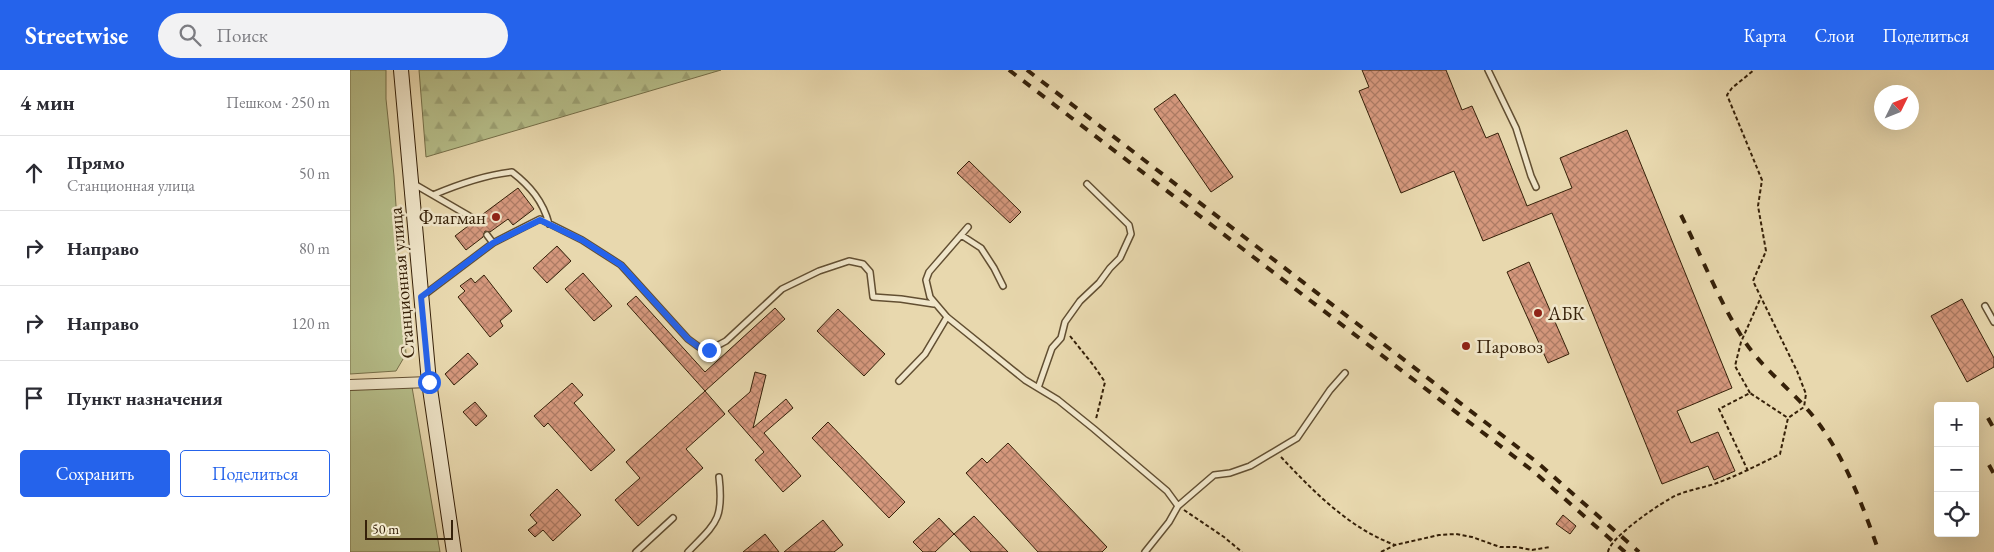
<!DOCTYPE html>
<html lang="ru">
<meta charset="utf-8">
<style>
body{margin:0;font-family:"EB Garamond",serif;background:#f2f2f3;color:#2b2b33}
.controls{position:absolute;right:15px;bottom:15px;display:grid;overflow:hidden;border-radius:5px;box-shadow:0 5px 20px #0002}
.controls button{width:45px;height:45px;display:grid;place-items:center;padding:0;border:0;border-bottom:1px solid #e1e1e2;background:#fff;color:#2b2b33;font:25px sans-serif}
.compass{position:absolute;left:1524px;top:15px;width:45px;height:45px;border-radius:50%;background:#fff;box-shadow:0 5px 20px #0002;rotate:47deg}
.scale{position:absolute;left:15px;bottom:12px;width:88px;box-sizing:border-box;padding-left:5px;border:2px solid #362109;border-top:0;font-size:14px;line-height:18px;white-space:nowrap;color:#362109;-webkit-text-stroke:4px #f0e6ca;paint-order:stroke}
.stop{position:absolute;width:15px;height:15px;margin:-11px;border:4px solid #2563eb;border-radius:50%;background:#fff}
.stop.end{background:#2563eb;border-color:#fff;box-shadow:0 1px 5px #0008}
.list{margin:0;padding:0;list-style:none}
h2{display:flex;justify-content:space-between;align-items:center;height:65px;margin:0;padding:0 20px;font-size:21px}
h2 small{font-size:16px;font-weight:400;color:#7c7c81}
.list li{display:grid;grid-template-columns:32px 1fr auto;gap:15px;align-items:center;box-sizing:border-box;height:75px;padding:0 20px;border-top:1px solid #e1e1e2}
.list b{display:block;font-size:19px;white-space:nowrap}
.list p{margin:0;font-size:16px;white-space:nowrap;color:#7c7c81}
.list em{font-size:16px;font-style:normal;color:#7c7c81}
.actions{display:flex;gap:10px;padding:15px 20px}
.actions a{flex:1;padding:11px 0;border:1px solid #2563eb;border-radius:5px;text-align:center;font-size:18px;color:#2563eb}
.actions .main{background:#2563eb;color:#fff}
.icon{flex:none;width:28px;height:28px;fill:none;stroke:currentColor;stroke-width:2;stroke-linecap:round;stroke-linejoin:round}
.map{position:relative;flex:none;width:1644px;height:482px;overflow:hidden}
header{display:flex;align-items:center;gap:30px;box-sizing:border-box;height:70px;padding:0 25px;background:#2563eb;color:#fff}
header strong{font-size:24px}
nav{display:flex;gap:28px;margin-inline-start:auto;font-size:18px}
.search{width:350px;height:45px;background:#f2f2f3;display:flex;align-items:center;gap:12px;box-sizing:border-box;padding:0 18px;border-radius:28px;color:#7c7c81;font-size:19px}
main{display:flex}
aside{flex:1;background:#fff}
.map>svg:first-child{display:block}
</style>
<header>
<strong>Streetwise</strong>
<div class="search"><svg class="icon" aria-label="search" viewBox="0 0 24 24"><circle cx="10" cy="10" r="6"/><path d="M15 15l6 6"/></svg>Поиск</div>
<nav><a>Карта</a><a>Слои</a><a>Поделиться</a></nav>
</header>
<main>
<aside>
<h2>4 мин<small>Пешком · 250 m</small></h2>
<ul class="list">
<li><svg class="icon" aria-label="ahead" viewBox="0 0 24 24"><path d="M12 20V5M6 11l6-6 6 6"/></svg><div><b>Прямо</b><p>Станционная улица</p></div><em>50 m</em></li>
<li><svg class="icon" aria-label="right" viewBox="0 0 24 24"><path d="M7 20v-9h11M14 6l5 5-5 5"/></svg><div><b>Направо</b></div><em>80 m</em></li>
<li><svg class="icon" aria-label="right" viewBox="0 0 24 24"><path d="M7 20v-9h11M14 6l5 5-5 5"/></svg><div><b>Направо</b></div><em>120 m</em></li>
<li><svg class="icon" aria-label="arrive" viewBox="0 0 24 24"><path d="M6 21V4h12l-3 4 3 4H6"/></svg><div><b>Пункт назначения</b></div></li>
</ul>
<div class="actions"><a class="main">Сохранить</a><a>Поделиться</a></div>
</aside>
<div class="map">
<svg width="1644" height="482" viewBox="0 0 1644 482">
<defs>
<pattern id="forest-firs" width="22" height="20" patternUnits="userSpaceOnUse" patternTransform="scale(1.25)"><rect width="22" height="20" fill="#b6be8a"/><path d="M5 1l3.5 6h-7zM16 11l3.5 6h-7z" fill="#9da376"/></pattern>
<pattern id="building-cross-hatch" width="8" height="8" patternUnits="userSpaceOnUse" patternTransform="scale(1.25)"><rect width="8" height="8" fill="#d4977c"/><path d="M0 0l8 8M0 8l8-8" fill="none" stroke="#ad7b64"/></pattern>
</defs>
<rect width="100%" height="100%" fill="#e8d8ae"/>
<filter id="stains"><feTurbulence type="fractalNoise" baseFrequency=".004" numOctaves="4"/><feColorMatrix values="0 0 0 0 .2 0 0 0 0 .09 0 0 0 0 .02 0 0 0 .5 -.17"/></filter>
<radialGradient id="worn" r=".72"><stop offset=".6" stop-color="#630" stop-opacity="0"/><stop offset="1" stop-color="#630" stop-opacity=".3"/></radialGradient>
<path fill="#b6be8a" stroke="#76704a" d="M0,0h36v29l8,77 12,178 -10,17 -46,3z
M62,317l28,165h-90v-162z"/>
<path fill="url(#forest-firs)" stroke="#76704a" d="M69,0h302l-295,87z"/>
<path fill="url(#building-cross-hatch)" stroke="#362109" d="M1012,0h84l16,40 10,-4 14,32 12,-5 29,73 45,-18 -12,-30 67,-28 105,258 -55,23 14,32 27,-11 17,39 -21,9 -6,-14 -46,18 -110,-271 -69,28 -29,-70 -53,22 -42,-102 10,-4z
M825,24l58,83 -22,15 -57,-83z
M619,91l52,51 -11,11 -53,-50z
M168,118l16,21 -21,16 -5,-6 -18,13 -5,-1 -2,6 -17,13 -11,-14 17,-13 7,1v-7z
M207,176l14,15 -24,22 -14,-15z
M1179,192l40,92 -21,9 -41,-91z
M233,203l29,33 -18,15 -29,-32z
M134,205l28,36 -12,10 3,5 -13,11 -32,-40 7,-6 -5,-5 11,-8 4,5z
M286,226l69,76 70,-64 10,11 -80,72 -78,-87z
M1612,229l32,59v9l-27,15 -36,-66z
M488,239l47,45 -21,22 -47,-45z
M118,283l10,11 -24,21 -9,-11z
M405,302l11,3 -13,53 33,-29 7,9 -29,25 37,43 -18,16 -28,-32 9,-8 -36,-41 22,-19z
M222,313l11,12 -9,8 41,47 -24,21 -43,-48 -4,4 -10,-11z
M355,321l20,23 -39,35 17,19 -65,58 -23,-26 25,-22 -14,-16z
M125,332l12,14 -11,10 -13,-14z
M478,352l77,80 -16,16 -77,-80z
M658,373l99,104 -5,5h-64l-72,-79 16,-15 5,5z
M207,419l24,26 -28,26 -10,-11 -8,7 -7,-7 9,-7 -7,-8z
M1213,445l13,11 -6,8 -14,-10z
M624,446l34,36h-37l-17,-18z
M589,448l15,16 -19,18h-12l-10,-10z
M473,450l20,25 -9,7h-50z
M415,464l14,18h-36z"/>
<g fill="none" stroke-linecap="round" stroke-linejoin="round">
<defs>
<path id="lane" d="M1138,0l28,58 15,48 5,11
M64,114l62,36
M83,125c26,-11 51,-20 79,-23 18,14 31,29 37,52
M618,157l-39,45 -3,8 4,17 17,20 78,63 33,20 36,29 73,62 11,15
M611,165l20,13 13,20 9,18
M143,173l47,-24 42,21 39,25 67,74 11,8 10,3 17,-9 56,-52 37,-18 30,-10 14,3 7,8 3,25 28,2 33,5
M74,225l69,-52 -6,-8
M1635,236l9,16
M549,311l26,-27 22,-37
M688,318l14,-40 9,-10 4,-16 15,-21 19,-18 11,-15 10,-10 11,-24 -2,-9 -42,-41
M286,482l37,-34
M338,482c28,-29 36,-32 31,-75
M795,482l24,-30 9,-16 36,-31 16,-2 20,-7 47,-28 33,-48 15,-17"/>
<path id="street" d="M0,315l79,-3"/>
<path id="secondary" d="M51,0l28,312 25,170"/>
</defs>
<use href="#lane" stroke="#624f32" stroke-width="8"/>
<use href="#street" stroke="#624f32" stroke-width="12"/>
<use href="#secondary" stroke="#362109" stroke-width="16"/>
<path stroke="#362109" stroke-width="2" stroke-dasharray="4 2.5" stroke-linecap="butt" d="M720,266l24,30 11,16 -9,37
M1400,323l-15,-27 6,-24 20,-45
M931,387c33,35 68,71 114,88
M1398,401l-29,-62 31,-16 38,25
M834,440l40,27 18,15
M1031,482l14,-7 44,-10 17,-1 16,3 28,10h16l16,3 18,-3
M1258,482c2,-15 55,-51 69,-57 12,-5 25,-7 37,-11 23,-8 44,-19 66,-30l8,-36 16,-11 2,-13 -9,-23 -44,-90 13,-30 -8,-45 4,-26 -35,-85 5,-7 22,-18"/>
<use href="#lane" stroke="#f0e6ca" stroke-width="5"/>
<use href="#street" stroke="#f0e6ca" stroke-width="10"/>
<use href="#secondary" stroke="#f0e6ca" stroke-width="14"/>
<path stroke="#362109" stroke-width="4" stroke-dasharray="9 9" stroke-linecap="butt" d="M659,0l524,401 92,81
M677,0l484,372 27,21 101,89
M1331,145c20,40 37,84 61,122 18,30 49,52 71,79 32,40 49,88 66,136
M1638,348l6,11
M1639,395l5,9"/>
</g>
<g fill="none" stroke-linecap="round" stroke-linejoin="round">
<path stroke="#2563eb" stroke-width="6" d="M79,312l-8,-85 72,-54 47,-23 42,20 39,25 67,74 11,8 10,3"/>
</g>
<g fill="#8f2418" stroke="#f0e6ca" stroke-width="2">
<circle cx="146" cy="147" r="5"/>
<circle cx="1188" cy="243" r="5"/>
<circle cx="1116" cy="276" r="5"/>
</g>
<g text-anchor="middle" stroke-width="5" stroke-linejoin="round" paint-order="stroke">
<g font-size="19" fill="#362109" stroke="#f0e6ca" text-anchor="start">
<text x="136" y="154" text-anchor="end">Флагман</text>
<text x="1198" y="250">АБК</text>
<text x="1126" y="283">Паровоз</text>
</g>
<g font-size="19" fill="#362109" stroke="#f0e6ca">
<text transform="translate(51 213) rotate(-95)" y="7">Станционная улица</text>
</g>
</g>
<rect width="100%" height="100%" filter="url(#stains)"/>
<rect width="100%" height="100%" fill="url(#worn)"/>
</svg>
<div class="controls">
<button>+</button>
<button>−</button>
<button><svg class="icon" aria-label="locate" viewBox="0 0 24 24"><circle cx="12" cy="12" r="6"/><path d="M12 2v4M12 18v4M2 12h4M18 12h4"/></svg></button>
</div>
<svg class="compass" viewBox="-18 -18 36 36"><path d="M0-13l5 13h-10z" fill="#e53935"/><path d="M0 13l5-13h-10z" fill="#7c7c81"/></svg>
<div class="scale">50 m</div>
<div class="stop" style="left:79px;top:312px"></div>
<div class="stop end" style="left:359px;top:280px"></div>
</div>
</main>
